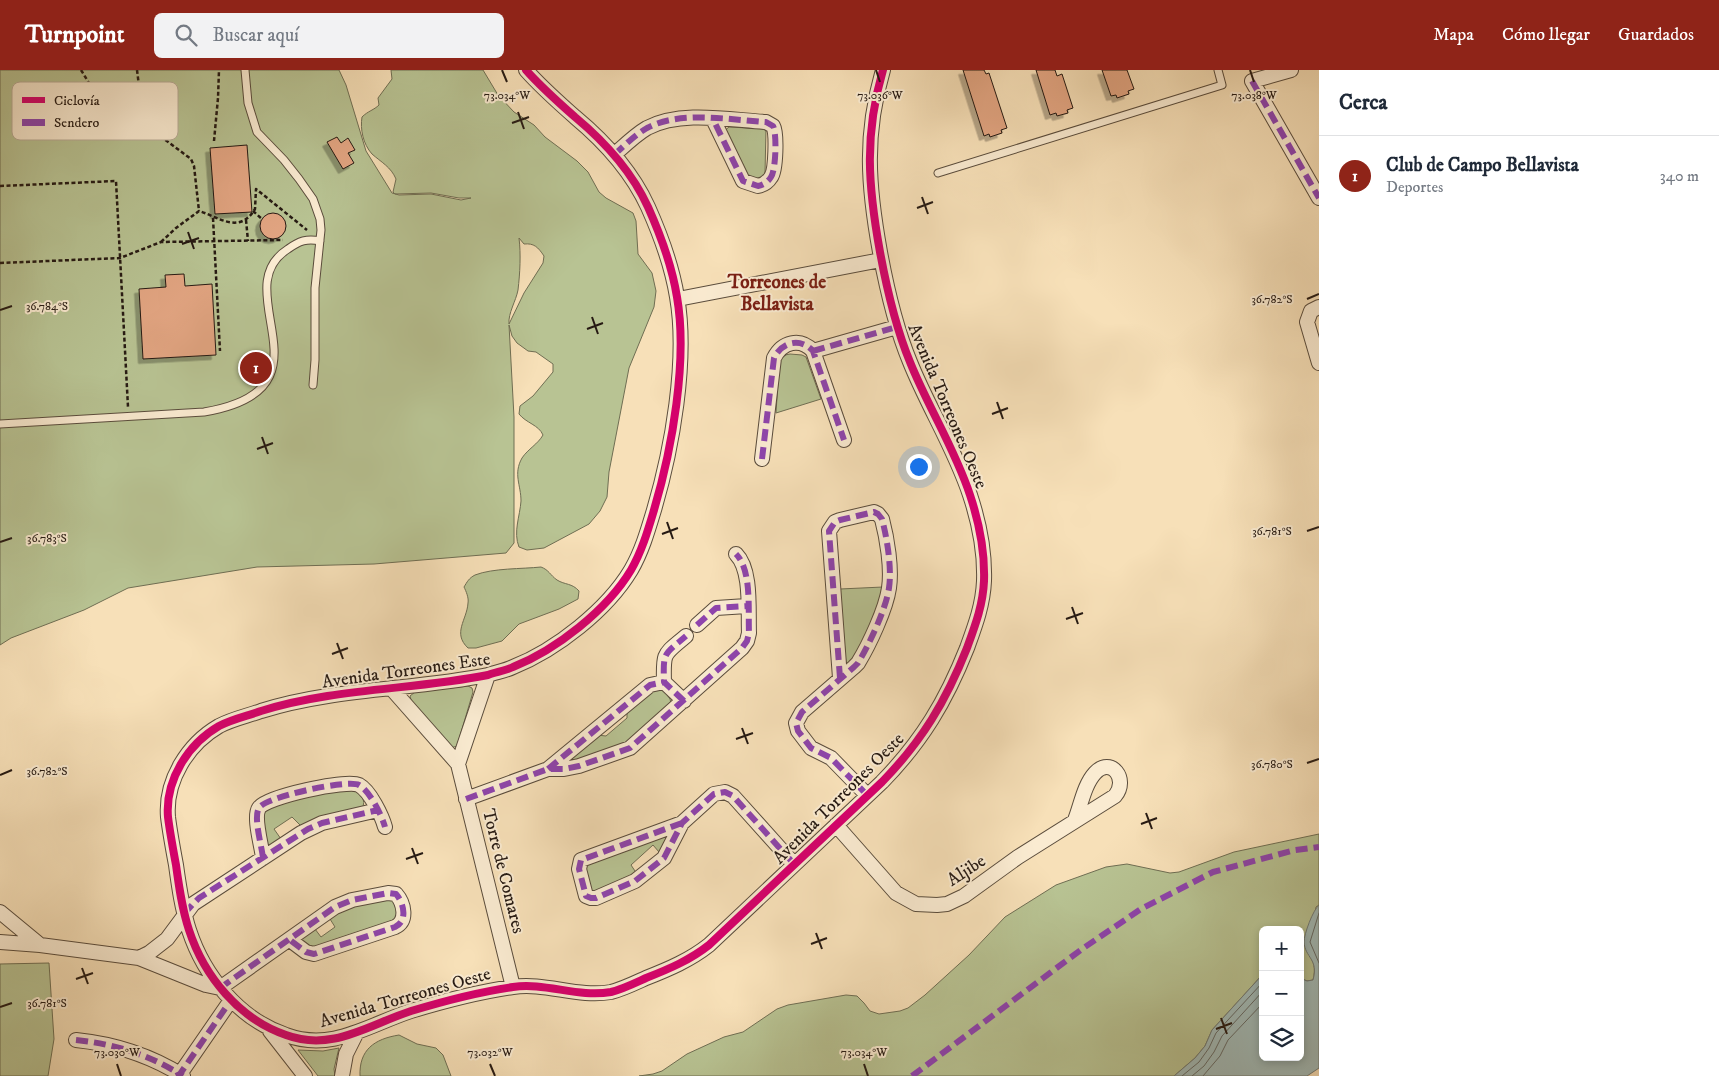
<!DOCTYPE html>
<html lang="es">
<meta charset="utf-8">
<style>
body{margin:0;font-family:"IM FELL DW Pica",serif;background:#f2f2f3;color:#1f2937}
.controls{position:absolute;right:15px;bottom:15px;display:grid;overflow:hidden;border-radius:8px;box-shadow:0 2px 8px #0003}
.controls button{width:45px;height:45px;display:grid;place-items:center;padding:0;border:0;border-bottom:1px solid #e0e1e3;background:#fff;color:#1f2937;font:25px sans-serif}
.you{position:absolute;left:918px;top:396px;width:18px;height:18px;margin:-12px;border:4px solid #fff;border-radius:50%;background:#1a73e8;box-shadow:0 0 0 8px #1a73e833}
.badge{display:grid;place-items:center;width:32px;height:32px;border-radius:50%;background:#8f2418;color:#fff;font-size:16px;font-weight:700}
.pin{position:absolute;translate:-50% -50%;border:2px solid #fff;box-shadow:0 1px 5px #0006}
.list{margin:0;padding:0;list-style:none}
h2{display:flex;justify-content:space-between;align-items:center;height:65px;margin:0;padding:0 20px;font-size:21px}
h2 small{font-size:16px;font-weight:400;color:#747a83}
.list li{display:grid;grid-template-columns:32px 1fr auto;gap:15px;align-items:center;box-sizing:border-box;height:80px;padding:0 20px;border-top:1px solid #e0e1e3}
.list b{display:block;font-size:19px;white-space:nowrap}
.list p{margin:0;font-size:16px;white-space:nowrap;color:#747a83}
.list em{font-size:16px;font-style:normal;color:#747a83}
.icon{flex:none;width:28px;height:28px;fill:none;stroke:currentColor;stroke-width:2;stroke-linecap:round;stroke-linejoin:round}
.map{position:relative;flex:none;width:1319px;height:1006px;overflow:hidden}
header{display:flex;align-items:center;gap:30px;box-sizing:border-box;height:70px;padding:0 25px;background:#8f2418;color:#fff}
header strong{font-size:24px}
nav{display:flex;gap:28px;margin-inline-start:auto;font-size:18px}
.search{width:350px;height:45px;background:#f2f2f3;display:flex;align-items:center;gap:12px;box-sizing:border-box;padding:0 18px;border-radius:8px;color:#747a83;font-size:19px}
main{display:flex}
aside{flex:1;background:#fff}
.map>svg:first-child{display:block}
</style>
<header>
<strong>Turnpoint</strong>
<div class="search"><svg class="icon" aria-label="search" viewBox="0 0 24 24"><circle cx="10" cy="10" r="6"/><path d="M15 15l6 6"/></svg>Buscar aquí</div>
<nav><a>Mapa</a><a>Cómo llegar</a><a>Guardados</a></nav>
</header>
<main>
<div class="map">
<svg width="1319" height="1006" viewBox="0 0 1319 1006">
<defs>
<filter id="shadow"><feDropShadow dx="-4.5" dy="4.5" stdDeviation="0" flood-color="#0004"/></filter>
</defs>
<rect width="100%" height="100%" fill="#f7e0b8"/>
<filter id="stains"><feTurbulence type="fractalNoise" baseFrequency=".004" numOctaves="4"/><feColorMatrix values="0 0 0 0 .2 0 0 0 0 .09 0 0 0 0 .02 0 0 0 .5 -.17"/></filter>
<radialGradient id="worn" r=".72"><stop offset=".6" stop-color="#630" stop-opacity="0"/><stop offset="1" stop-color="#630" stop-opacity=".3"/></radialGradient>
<path fill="#b8c393" stroke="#6f6e53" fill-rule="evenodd" d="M0,0h339l7,15 20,66 26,42 7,2 32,-1 30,6 10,-2h-12l-28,-5 -36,1 -2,-2 3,-13c-5,-12 -15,-17 -24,-25 -9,-10 -12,-25 -10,-37 6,-6 12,-7 17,-12l-1,-7 14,-19 -1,-9h92l15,25 16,17 20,13 11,12 32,24 11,11 11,20 7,6 27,15 3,8 2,33 14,19 4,18 -2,16 -25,61 -20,104 -2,25 -7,14 -11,13 -45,24 -17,2 -8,-3c-6,-15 1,-31 2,-46 0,-16 -8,-27 1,-43 6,-9 16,-14 21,-23 -4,-10 -17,-12 -24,-21l1,-8 13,-10 20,-24v-8l-17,-12 -8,-1 -11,-8 -5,-7 -3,-11 5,92v126l-8,10 -132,11 -117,3 -129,21 -44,22 -73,28 -11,7zM519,168l5,6c10,-1 14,3 20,12l-1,7 -19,30 -15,31c-1,-11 7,-23 9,-34 2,-17 3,-36 1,-52z
M729,57l37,2 -1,44c-5,6 -8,8 -16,5l-26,-46z
M790,284l12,1 4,2 15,42 -45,14 3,-47 2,-10z
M541,497c8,3 9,8 16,13 8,5 15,3 22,11l-1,8 -19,10 -40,15 -17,17 -26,7h-8c-16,-15 -1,-28 0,-45 1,-5 -2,-12 -4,-16 3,-5 5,-9 11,-12 18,-7 47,-6 66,-8z
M883,517v7l-27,65 -8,5h-2l-6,-75z
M468,616l4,2 1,4 -16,54 -6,2 -40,-48 -1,-4 5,-4z
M654,617l8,1 8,11 1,4 -41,40 -59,22 -4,-5 30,-25 9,1 21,-18v-9z
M355,718c5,7 12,12 7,20l-61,18 -9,-9 -18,12 7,10 -14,8 -5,-33 1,-5 46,-16z
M1319,764v71l-3,2 -8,45c6,10 8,16 5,28l-6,1 -7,-3v-48h-37v44l-51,56 -7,16 -10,12 -21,18h-535l14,-2 9,-3 25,-17 37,-17 19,-5 34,-23 11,-4 58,-10 11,1 7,7 6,8 9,3 21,-3 8,-3 17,-13 44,-40 36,-38 51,-32 50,-18 21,-3 43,9 9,-1 55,-20z
M668,765l-6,17h-3l-6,-7 -22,20 6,9 -45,20 -9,-29z
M394,829l4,20 -83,31 -15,-9 2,-6 13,-6 6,8 14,-10 -5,-8 17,-13z
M49,893l5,76 -6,37h-48v-112z
M399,965l18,9 19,4 7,7 8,21h-91c-1,-26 14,-37 39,-41z
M339,978l-5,21 1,7h-17l-20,-26 25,1z"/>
<path fill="#a1bbb9" stroke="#707b77" d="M1319,835v163l-12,8h-133l21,-18 10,-12 7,-16 51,-56v83h37v-79l7,3 6,-1c6,-21 -8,-22 -9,-38 0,-8 9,-32 15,-37z"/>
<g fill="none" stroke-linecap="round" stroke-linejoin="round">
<path stroke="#646a66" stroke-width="1" d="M1319,843l-9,29 9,21
M1182,1006l17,-14 10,-14 7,-15 47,-51
M1192,1006l12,-10 10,-14 8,-16 41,-45
M1203,1006l17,-20 8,-16 35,-37"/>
</g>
<path fill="#e2a582" stroke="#261a13" filter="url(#shadow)" d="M963,0h21l2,4 3,-1 18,55 -6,2 1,3 -12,4 -1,-3 -5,2z
M1036,0h19l2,6 5,-2 11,34 -6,2 1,3 -11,3 -1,-3 -6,2z
M1102,0h25l7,19 -6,2 1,3 -12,4 -1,-3 -5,1z
M337,67l4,6 7,-5 7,12 -7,3 6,10 -11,6 -16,-27z
M247,75l5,67 -37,2 -5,-66z
M260 156a13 13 0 1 1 26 0a13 13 0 1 1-26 0Z
M184,204l1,12 27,-2 4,71 -73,4 -4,-70 27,-2 -1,-12z"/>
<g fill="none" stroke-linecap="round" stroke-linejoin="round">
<defs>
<path id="service" d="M245,0l3,33 9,29 27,28 15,19 14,20 7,20 1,11 -6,58v72l-2,25
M938,103l284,-88 -4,-15
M0,354l204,-12c137,-23 19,-122 84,-163 11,-8 19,-11 32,-8"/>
<path id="minor" d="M526,0c15,17 32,32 49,47 30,25 57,55 73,90 13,29 24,59 29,90 11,63 -5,152 -23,213 -6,20 -12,41 -23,60 -24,40 -75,80 -118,97 -8,4 -17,5 -25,8 -75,15 -154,13 -227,36 -14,5 -29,8 -42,15 -31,18 -54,54 -51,91 2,16 5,32 8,48 3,22 6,44 13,65 15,46 50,89 97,105 46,17 82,-10 125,-24 33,-10 67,-19 102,-24 32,-5 65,11 98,5 12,-3 24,-9 35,-14 23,-9 44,-18 63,-33l173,-163c40,-41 64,-81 85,-134 8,-22 16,-43 17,-67 1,-29 -5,-59 -14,-86 -15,-46 -42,-88 -60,-133 -15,-36 -23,-72 -30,-110 -12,-66 -16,-117 3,-182
M1291,0l-39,11 67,117
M614,85c11,-10 21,-20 33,-27 34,-18 83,-8 119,-6l7,4c4,7 3,44 -2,51 -3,5 -8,8 -13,9l-15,-5 -30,-62
M678,229l203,-39
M1319,237l-8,4 -4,11 12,41
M813,281l84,-24
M762,389l12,-101c8,-16 26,-21 39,-7l31,89
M697,555l19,-17 31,-2
M840,608l-11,-147 6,-9 5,-2 34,-8 4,2 4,5c5,19 10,49 7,69 -3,21 -20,57 -31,75l-4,4 -52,45 -6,11 2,8 13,17 20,10 36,37
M391,618l67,76 55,223
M684,631l-20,-19c-1,-31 0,-27 22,-46
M458,694l30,-89
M548,699l102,-84 14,-3
M466,729l82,-30h16l15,-3 51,-18 112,-100 5,-7 2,-8c-1,-23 3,-63 -13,-79
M682,753l-101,37 -2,9 7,27 5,2h5l39,-17 29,-23 18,-35 32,-29 11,-2 8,4 61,68
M836,755l60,68 20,11 21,1 10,-1 17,-8 54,-39 97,-61c14,-17 -4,-40 -20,-23 -11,12 -14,32 -20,47
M263,788c-1,-11 -10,-41 -4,-50 6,-11 88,-29 100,-23 11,6 23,31 26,42
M0,842l40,33
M0,872l40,3 99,13 67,27 14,3 115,-81 17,-7 36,-7 8,1c8,9 12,27 -1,33l-81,27 -8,-2 -16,-12
M139,888l10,-5 18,-14 26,-35 108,-71 21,-10 56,-13
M270,961l35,45
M76,970c39,4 74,15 107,36
M176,1006l4,-2 51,-74
M342,1006l4,-22 11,-22"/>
</defs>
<use href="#service" stroke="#5a4c3c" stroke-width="9"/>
<use href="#minor" stroke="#5a4c3c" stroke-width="16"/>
<path stroke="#261a13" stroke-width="2.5" stroke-dasharray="4 2.5" stroke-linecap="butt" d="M81,0l8,13 102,76 3,7 5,45
M137,0l3,24 9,32
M214,71l4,-43 1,-28
M0,116l116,-5 12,226
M253,141l9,8
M213,148l7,133
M246,150l2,21
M161,172l15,-14 23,-17c20,6 40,24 56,-2l1,-20 51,41
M0,193l120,-5 41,-16 122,-2"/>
<use href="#service" stroke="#faebd1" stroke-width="7"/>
<use href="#minor" stroke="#faebd1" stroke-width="14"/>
<path stroke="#8e44ad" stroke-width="6" stroke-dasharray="12 6" stroke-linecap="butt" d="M1252,11l67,117
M614,85c11,-10 21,-20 33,-27 34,-18 83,-8 119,-6l7,4c4,7 3,44 -2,51 -3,5 -8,8 -13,9l-15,-5 -30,-62
M813,281l84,-24
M762,389l12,-101c8,-16 26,-21 39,-7l31,89
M697,555l19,-17 31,-2
M840,608l-11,-147 6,-9 5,-2 34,-8 4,2 4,5c5,19 10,49 7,69 -3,21 -20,57 -31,75l-4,4 -52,45 -6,11 2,8 13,17 20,10 36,37
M684,631l-20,-19c-1,-31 0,-27 22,-46
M548,699l102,-84 14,-3
M466,729l82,-30h16l15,-3 51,-18 112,-100 5,-7 2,-8c-1,-23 3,-63 -13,-79
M682,753l-101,37 -2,9 7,27 5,2h5l39,-17 29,-23 18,-35 32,-29 11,-2 8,4 61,68
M263,788c-1,-11 -10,-41 -4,-50 6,-11 88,-29 100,-23 11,6 23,31 26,42
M184,844l9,-10 6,-6 109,-69 14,-6 56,-13
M220,918l115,-81 17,-7 36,-7 8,1c8,9 12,27 -1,33l-81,27 -8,-2 -16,-12
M76,970c39,4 74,15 107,36
M176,1006l4,-2 51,-74
M912,1006l170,-127 59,-40 72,-37 82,-22 24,-3"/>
<defs>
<path id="cycleway" d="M526,0c15,17 32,32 49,47 30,25 57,55 73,90 13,29 24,59 29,90 11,63 -5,152 -23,213 -6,20 -12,41 -23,60 -24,40 -75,80 -118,97 -8,4 -17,5 -25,8 -75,15 -154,13 -227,36 -14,5 -29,8 -42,15 -31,18 -54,54 -51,91 2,16 5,32 8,48 3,22 6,44 13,65 15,46 50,89 97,105 46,17 82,-10 125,-24 33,-10 67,-19 102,-24 32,-5 65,11 98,5 12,-3 24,-9 35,-14 23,-9 44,-18 63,-33l173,-163c40,-41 64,-81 85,-134 8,-22 16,-43 17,-67 1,-29 -5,-59 -14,-86 -15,-46 -42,-88 -60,-133 -15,-36 -23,-72 -30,-110 -12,-66 -16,-117 3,-182"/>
</defs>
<use href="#cycleway" stroke="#faebd1" stroke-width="11"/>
<use href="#cycleway" stroke="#d6006c" stroke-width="8"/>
</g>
<path fill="none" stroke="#261a13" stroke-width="2" d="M502,0l5,12M876,0l4,12M1250,0l4,12M518,42l6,17M512,53l17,-6M922,127l6,17M917,138l16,-6M188,162l6,17M182,174l17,-6M1307,229l12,-5M0,240l12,-4M592,247l6,17M587,259l16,-6M997,332l6,17M992,344l16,-6M262,367l6,17M257,379l16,-6M667,452l6,17M1307,461l12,-4M662,464l16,-6M0,472l12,-4M1072,537l6,17M1066,549l17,-6M337,573l6,16M332,584l16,-6M742,658l6,16M736,669l17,-6M1307,693l12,-4M0,705l12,-5M1146,743l6,16M1141,754l16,-6M412,778l6,16M406,789l17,-6M816,863l6,16M811,874l16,-6M82,898l6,16M76,909l17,-6M0,937l12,-4M1221,948l6,16M1216,959l16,-6M117,994l4,12M490,994l5,12M864,994l4,12"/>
<g text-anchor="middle" stroke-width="4" stroke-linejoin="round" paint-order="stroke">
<g font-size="18" fill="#261a13" stroke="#faebd1">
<text transform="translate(948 336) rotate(67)" y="6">Avenida Torreones Oeste</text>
<text transform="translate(406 600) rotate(-8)" y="6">Avenida Torreones Este</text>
<text transform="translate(838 728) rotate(-45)" y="6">Avenida Torreones Oeste</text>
<text transform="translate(966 800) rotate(-33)" y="6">Aljibe</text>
<text transform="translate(504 801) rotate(76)" y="6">Torre de Comares</text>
<text transform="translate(405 927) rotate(-16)" y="6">Avenida Torreones Oeste</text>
</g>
<g font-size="19" font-weight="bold" fill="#7a1f14" stroke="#faebd1">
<text x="777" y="218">Torreones de<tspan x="777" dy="22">Bellavista</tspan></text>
</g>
</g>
<rect x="12" y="12" width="166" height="58" rx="8" fill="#faebd1" stroke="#baac98" stroke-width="1"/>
<rect x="22" y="27" width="23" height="6" fill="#d6006c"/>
<rect x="22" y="49" width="23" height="7" fill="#8e44ad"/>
<g font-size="14" fill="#261a13">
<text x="54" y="35">Ciclovía</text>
<text x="54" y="57">Sendero</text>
</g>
<g font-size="12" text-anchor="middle" fill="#261a13" stroke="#faebd1" stroke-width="4" stroke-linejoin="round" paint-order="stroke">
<text x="507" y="29">73.034°W</text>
<text x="880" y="29">73.036°W</text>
<text x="1254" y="29">73.038°W</text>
<text x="1272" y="233">36.782°S</text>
<text x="47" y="240">36.784°S</text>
<text x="1272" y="465">36.781°S</text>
<text x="47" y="472">36.783°S</text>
<text x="1272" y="698">36.780°S</text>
<text x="47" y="705">36.782°S</text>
<text x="47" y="937">36.781°S</text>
<text x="117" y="986">73.030°W</text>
<text x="490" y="986">73.032°W</text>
<text x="864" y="986">73.034°W</text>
</g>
<rect width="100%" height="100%" filter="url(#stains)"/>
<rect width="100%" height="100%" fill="url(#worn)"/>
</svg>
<div class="controls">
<button>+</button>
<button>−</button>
<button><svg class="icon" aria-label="layers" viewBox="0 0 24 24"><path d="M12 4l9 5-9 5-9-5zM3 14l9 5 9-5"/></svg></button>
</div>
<div class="you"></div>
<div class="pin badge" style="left:256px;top:298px">1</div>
</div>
<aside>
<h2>Cerca<small></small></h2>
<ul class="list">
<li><span class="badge">1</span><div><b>Club de Campo Bellavista</b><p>Deportes</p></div><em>340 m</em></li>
</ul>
</aside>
</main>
